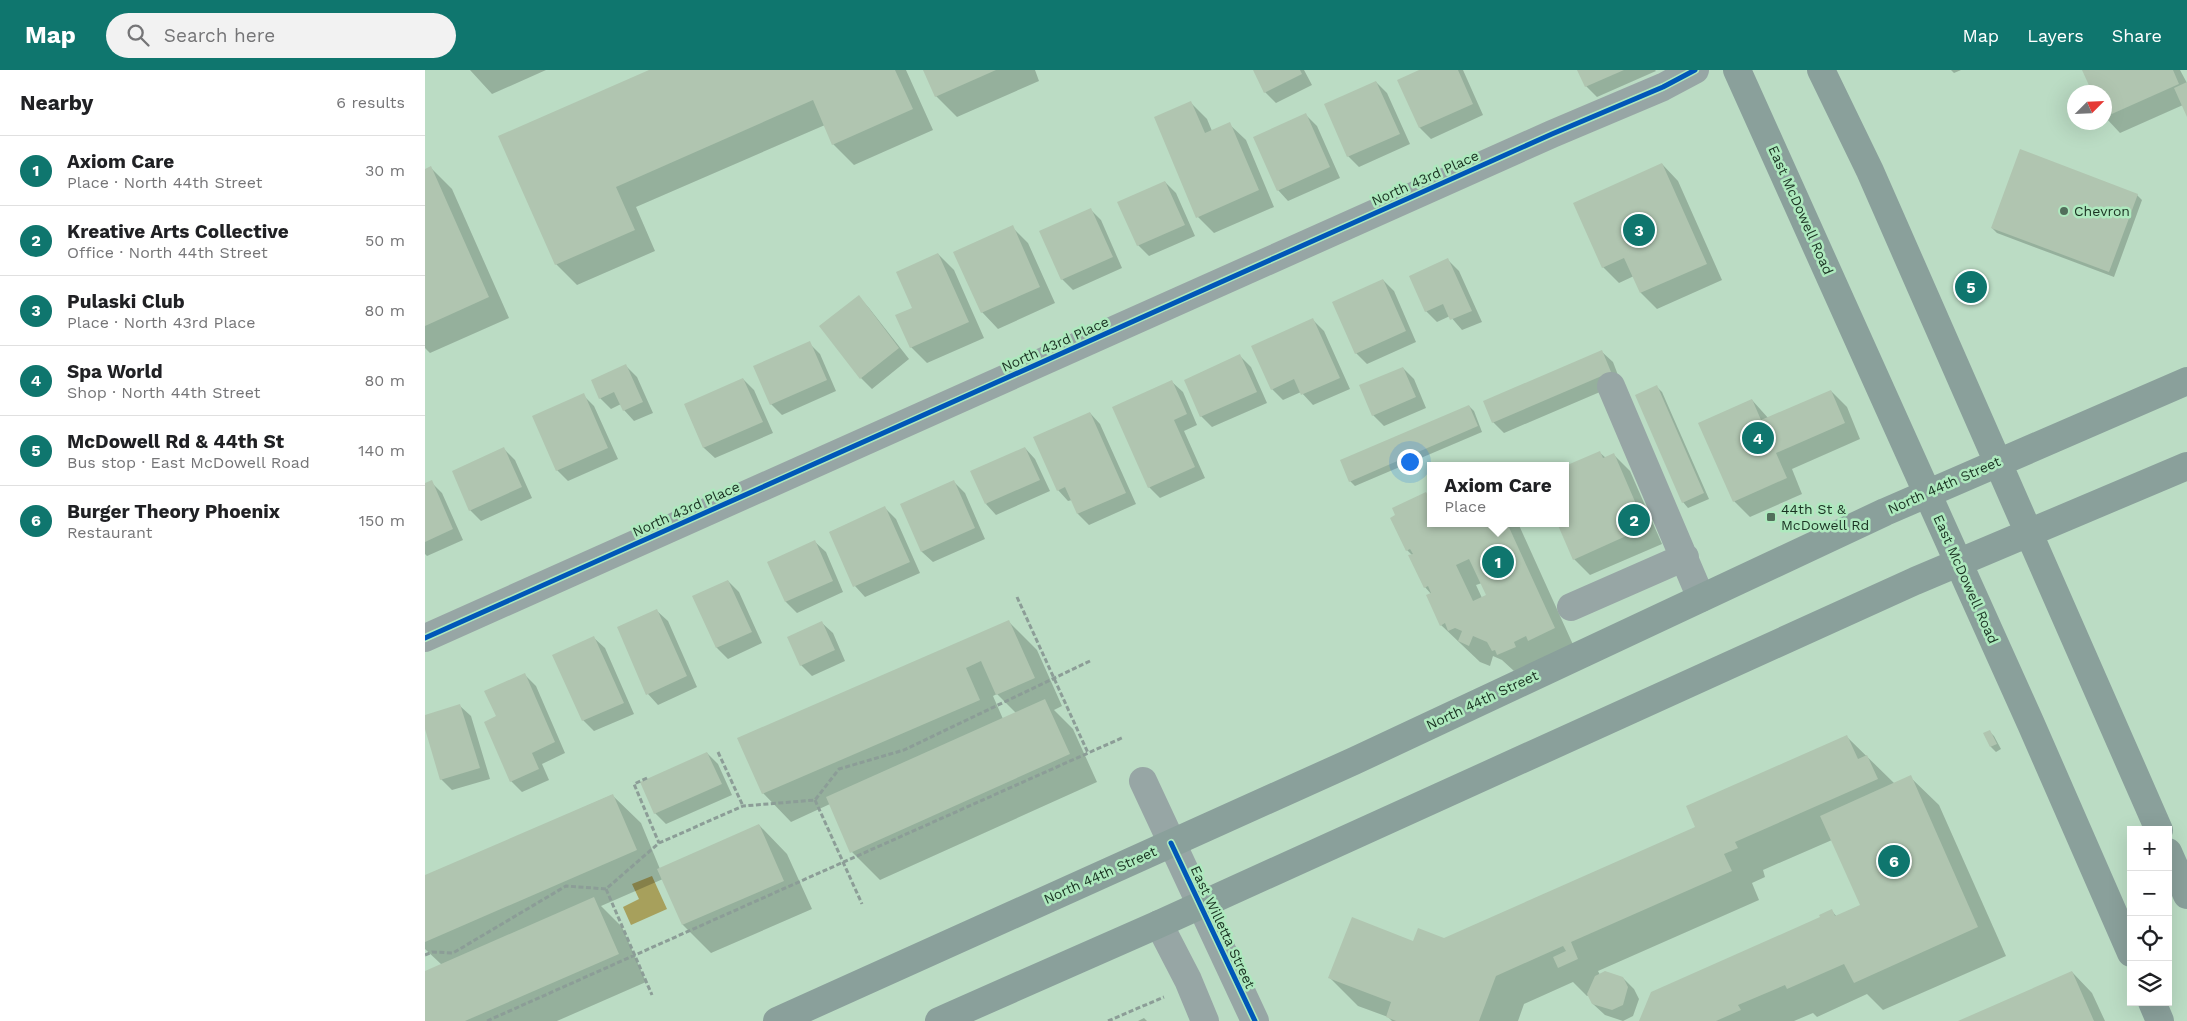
<!DOCTYPE html>
<meta charset="utf-8">
<style>
body{margin:0;font-family:"Work Sans",sans-serif;background:#f2f2f2;color:#202124}
.controls{position:absolute;right:15px;bottom:15px;display:grid;overflow:hidden;border-radius:0px;box-shadow:0 5px 20px #0002}
.controls button{width:45px;height:45px;display:grid;place-items:center;padding:0;border:0;border-bottom:1px solid #e0e0e0;background:#fff;color:#202124;font:25px sans-serif}
.compass{position:absolute;left:1642px;top:15px;width:45px;height:45px;border-radius:50%;background:#fff;box-shadow:0 5px 20px #0002;rotate:66deg}
.you{position:absolute;left:984px;top:391px;width:18px;height:18px;margin:-12px;border:4px solid #fff;border-radius:50%;background:#1a73e8;box-shadow:0 0 0 8px #1a73e833}
.badge{display:grid;place-items:center;width:32px;height:32px;border-radius:50%;background:#0f766e;color:#fff;font-size:16px;font-weight:700}
.pin{position:absolute;translate:-50% -50%;border:2px solid #fff;box-shadow:0 1px 5px #0006}
.popup{position:absolute;left:1002px;top:392px;width:142px;height:65px;box-sizing:border-box;display:grid;place-content:center;border-radius:0px;background:#fff;filter:drop-shadow(0 1px 4px #0005);font-size:16px;white-space:nowrap;color:#757577}
.popup b{font-size:19px;color:#202124}
.popup::after{content:'';position:absolute;left:50%;top:100%;margin-left:-10px;border:10px solid transparent;border-top-color:#fff}
.list{margin:0;padding:0;list-style:none}
h2{display:flex;justify-content:space-between;align-items:center;height:65px;margin:0;padding:0 20px;font-size:21px}
h2 small{font-size:16px;font-weight:400;color:#757577}
.list li{display:grid;grid-template-columns:32px 1fr auto;gap:15px;align-items:center;box-sizing:border-box;height:70px;padding:0 20px;border-top:1px solid #e0e0e0}
.list b{display:block;font-size:19px;white-space:nowrap}
.list p{margin:0;font-size:16px;white-space:nowrap;color:#757577}
.list em{font-size:16px;font-style:normal;color:#757577}
.icon{flex:none;width:28px;height:28px;fill:none;stroke:currentColor;stroke-width:2;stroke-linecap:round;stroke-linejoin:round}
.map{position:relative;flex:none;width:1762px;height:951px;overflow:hidden}
header{display:flex;align-items:center;gap:30px;box-sizing:border-box;height:70px;padding:0 25px;background:#0f766e;color:#fff}
header strong{font-size:24px}
nav{display:flex;gap:28px;margin-inline-start:auto;font-size:18px}
.search{width:350px;height:45px;background:#f2f2f2;display:flex;align-items:center;gap:12px;box-sizing:border-box;padding:0 18px;border-radius:28px;color:#757577;font-size:19px}
main{display:flex}
aside{flex:1;background:#fff}
.map>svg:first-child{display:block}
</style>
<header>
<strong>Map</strong>
<div class="search"><svg class="icon" aria-label="search" viewBox="0 0 24 24"><circle cx="10" cy="10" r="6"/><path d="M15 15l6 6"/></svg>Search here</div>
<nav><a>Map</a><a>Layers</a><a>Share</a></nav>
</header>
<main>
<aside>
<h2>Nearby<small>6 results</small></h2>
<ul class="list">
<li><span class="badge">1</span><div><b>Axiom Care</b><p>Place · North 44th Street</p></div><em>30 m</em></li>
<li><span class="badge">2</span><div><b>Kreative Arts Collective</b><p>Office · North 44th Street</p></div><em>50 m</em></li>
<li><span class="badge">3</span><div><b>Pulaski Club</b><p>Place · North 43rd Place</p></div><em>80 m</em></li>
<li><span class="badge">4</span><div><b>Spa World</b><p>Shop · North 44th Street</p></div><em>80 m</em></li>
<li><span class="badge">5</span><div><b>McDowell Rd &amp; 44th St</b><p>Bus stop · East McDowell Road</p></div><em>140 m</em></li>
<li><span class="badge">6</span><div><b>Burger Theory Phoenix</b><p>Restaurant</p></div><em>150 m</em></li>
</ul>
</aside>
<div class="map">
<svg width="1762" height="951" viewBox="0 0 1762 951">
<rect width="100%" height="100%" fill="#bbdcc4"/>
<path fill="#a7a05c" d="M227,806l15,33 -36,16 -8,-18 16,-8 -7,-15z"/>
<path fill="#0003" fill-rule="evenodd" d="M45,0h76l-54,24z
M227,0h254l27,60 -79,35 -21,-21 -8,-19 -189,82 19,44 -78,34 -21,-21z
M500,0h110l4,11 -82,36 -21,-21z
M829,0h50l8,15 -36,18 -11,-11z
M997,0h41l20,45 -52,24 -11,-11 -21,-48z
M1154,0h76l1,1 -59,26 -11,-11z
M1526,0h10l-7,3z
M1659,0h96l7,13v31l-4,-9 -63,28 -15,-16v-25h-11z
M951,12l11,11 23,51 -51,23 -11,-11z
M766,33l16,16 5,12 17,-7 17,16 28,67 -60,26 -16,-16z
M881,45l11,11 23,52 -52,23 -10,-11z
M1237,94l16,17 44,99 -65,29 -16,-16 -7,-17 -15,7 -16,-16z
M6,98l21,21 57,129 -79,35 -5,-5v-177z
M740,112l11,11 19,43 -46,20 -11,-11z
M1712,125l5,5 -28,77 -117,-44 -5,-5z
M665,139l11,11 21,48 -49,22 -11,-11z
M587,157l16,16 27,60 -57,26 -16,-17z
M513,184l16,16 30,68 -57,25 -16,-16 3,-39z
M1023,190l11,11 23,51 -20,8 -12,-14 -13,6 -11,-11z
M958,210l11,11 22,51 -49,22 -11,-11z
M1546,211l5,6 7,13 -3,2 -5,-6z
M434,227l10,11 40,51 -37,30 -11,-11z
M888,250l11,11 26,58 -37,16 -12,-13 -18,8 -11,-11z
M384,273l11,11 16,37 -54,24 -11,-11z
M1177,282l11,10 8,21 -117,50 -11,-11z
M815,286l11,11 16,36 -55,24 -11,-11z
M201,296l11,11 16,36 -19,8 -10,-11 -3,-6 -10,5 -11,-11z
M978,298l11,11 12,29 -42,18 -11,-11z
M318,309l11,11 19,43 -58,25 -11,-10 -19,-43z
M747,312l11,10 14,33 -13,6 21,47 -45,20 -11,-11z
M1232,317l5,5 47,107 -21,9 -5,-6 -46,-106z
M1406,321l16,16 13,32 -68,30 10,25 -52,23 -16,-16 18,-101 17,19z
M158,325l11,11 24,53 -50,22 -11,-11z
M1044,336l5,5 8,21 -127,54 -5,-5z
M665,343l10,11 36,80 -47,21 -11,-11 -6,-14 -4,1 -10,-11z
M600,378l10,11 15,32 -54,24 -10,-11z
M79,379l11,11 17,38 -51,23 -11,-11z
M1174,382l7,6 8,-3 16,16 32,73 -72,31 -16,-16 -9,-36z
M6,412l11,11 21,47 -36,16 -2,-2v-69z
M529,412l11,11 20,46 -52,23 -11,-10 -20,-47z
M1000,423l6,6v24h87l57,126 -61,22 -12,-11 -9,-4 -3,10 -10,-4 -39,-37 -10,-31 -6,-7 -13,-32 -5,-5zM1057,513l6,13 -6,2 -6,-13z
M460,438l11,11 24,54 -55,24 -10,-11 -25,-54z
M390,472l11,10 17,40 -46,21 -11,-11 -18,-40z
M303,511l11,11 23,51 -34,16 -11,-11 -23,-52z
M232,541l11,10 29,66 -39,18 -10,-11z
M584,552l28,28 25,56 -8,4 19,19 24,53 -217,98 -28,-28 -22,-48 -39,18 -28,-29zM572,624l19,19 -13,6 -10,-23z
M397,553l11,10 12,28 -33,15 -11,-11z
M169,568l11,10 29,66 -40,17 -11,-11z
M100,605l11,11 29,67 -23,11 7,16 -27,12 -11,-11 -14,-64z
M35,636l11,10 19,63 -38,11 -11,-11 -16,-54v-9z
M1564,661l5,5 7,13 -5,3 -5,-5z
M1422,667l48,47 15,-7 29,28 67,151 -123,54 -16,-16 -50,23 -4,-4 -19,8h-153l191,-110 5,6 25,-11 -30,-66 -69,30 2,7 -13,6 7,17 -161,71 2,4 23,3 11,11 5,10 -6,17 -10,5 -18,-6 -12,-11 -4,-9 -2,1 -14,-14 -49,22 -6,17h-126l-4,-4 -30,-11 -28,-28 84,-36 30,-3 253,-112z
M282,683l11,11 14,31 -66,29 -11,-11z
M187,725l29,28 19,46 99,-44 28,29 25,55 -101,44 -28,-28 -20,-46 -62,27 21,21 24,55 -89,39h-132v-49l17,-7 -17,-16v-72z
M1647,902l20,21 13,28h-144z
M719,948l3,3h-9z"/>
<path fill="#b0c5b0" fill-rule="evenodd" d="M224,0h246l18,39 -81,36 -19,-45 -197,87 19,43 -80,35 -57,-129z
M498,0h73l-61,27z
M828,0h47l2,4 -38,19z
M994,0h39l15,34 -54,24 -22,-48z
M1152,0h47l-39,17z
M1657,0h91l6,14 -74,33v-25h-13z
M951,11l24,53 -53,23 -23,-53z
M1762,12v35l-13,-29z
M766,31l14,32 25,-11 29,68 -63,28 -42,-101z
M881,43l24,54 -53,24 -24,-54z
M1595,79l118,45 -29,78 -118,-44z
M1237,93l45,101 -67,29 -16,-35 -22,10 -29,-65z
M6,96l58,131 -64,29v-157z
M740,111l20,44 -48,21 -20,-44z
M666,138l22,49 -52,23 -22,-49z
M588,155l27,62 -59,26 -28,-61z
M513,183l31,69 -59,26 -15,-33 17,-7 -16,-36z
M1023,188l24,53 -22,9 -7,-16 -18,8 -16,-36z
M958,209l23,52 -51,23 -23,-52z
M1546,210l7,15 -4,2 -7,-15z
M434,225l40,53 -39,31 -41,-53z
M888,248l27,60 -39,17 -7,-16 -23,11 -20,-44z
M385,271l17,39 -57,25 -17,-39z
M1177,280l9,22 -119,51 -9,-22z
M815,284l17,38 -57,25 -16,-37z
M201,294l17,38 -20,9 -9,-19 -15,7 -8,-19z
M978,297l13,30 -44,19 -13,-31z
M318,308l20,44 -60,26 -19,-44z
M747,310l15,34 -13,6 21,47 -47,21 -36,-81z
M1232,315l47,108 -22,10 -47,-108z
M1406,320l14,33 -69,30 11,25 -54,24 -35,-79 54,-24 9,21z
M159,323l24,55 -52,23 -24,-55z
M1044,335l9,21 -129,56 -9,-22z
M665,342l36,81 -49,21 -12,-27 -8,4 -24,-54z
M79,377l18,40 -53,24 -17,-40z
M600,377l15,33 -55,24 -15,-33z
M1175,381l3,7 11,-5 32,74 -73,33 -16,-37h8v-57z
M7,410l21,49 -28,13v-59z
M529,410l21,48 -54,24 -21,-48z
M1001,422l5,9v22h76l48,105 -27,13 -2,-5 -12,6 2,5 -19,8 -2,-5 -3,1 -5,-9 -14,-6 -4,10 -11,-5 4,-10 -7,-3 -7,3 -3,-8 -5,3 -14,-31 5,-2 -3,-7 -4,2 -16,-33 5,-1 -3,-5 -4,2 -16,-33 5,-3 -3,-7zM1044,489l17,36 -13,6 -17,-36z
M460,436l25,56 -57,25 -24,-55z
M390,470l18,41 -48,21 -18,-40z
M303,510l24,52 -36,16 -24,-52z
M232,539l30,67 -41,19 -29,-68z
M584,550l26,58 -39,17 -15,-34 -15,7 14,32 -218,94 -25,-56z
M397,551l13,29 -35,16 -13,-29z
M169,566l30,67 -42,18 -30,-66z
M100,603l30,69 -23,11 7,16 -29,13 -26,-60 12,-6 -12,-25z
M620,629l25,55 -220,99 -24,-56z
M35,634l20,64 -40,12 -15,-51v-14z
M1565,660l7,14 -7,3 -7,-14z
M1422,665l11,24 9,-4 11,24 -143,63 3,6 -14,6 8,17 -161,71 7,17 -20,9 -5,-11 13,-6 -3,-5 -67,30 -17,45h-83l-10,-4 5,-15 -63,-24 24,-61 61,24 5,-13 26,10 251,-111 -9,-21z
M282,682l15,32 -68,30 -14,-32z
M1486,705l67,152 -124,56 -10,-19 -57,25 -2,-4 -47,20 3,5 -25,11h-77l12,-29 169,-75 -1,-2 13,-6 3,7 25,-11 -40,-89z
M188,724l24,56 -212,92v-67z
M334,754l25,57 -102,44 -25,-56z
M169,827l25,57 -154,67h-40v-50z
M1180,901l18,6 5,10 -5,18 -11,5 -20,-6 -5,-10 8,-18z
M1647,901l22,50h-136z"/>
<g fill="none" stroke-linecap="round" stroke-linejoin="round">
<path stroke="#8c9d97" stroke-width="3" stroke-dasharray="5 2.5" stroke-linecap="butt" d="M592,527l71,156
M293,682l25,54
M222,708l-13,6 25,59
M390,730l47,104
M181,819l46,106
M0,885l7,-3 21,1 113,-67 40,3 53,-46 84,-37 72,-6 24,-31 65,-19 186,-89
M62,951l637,-284
M683,951l56,-24"/>
<path stroke="#97a6a5" stroke-width="28" d="M1186,316l90,212
M1146,537l114,-50
M0,568l1127,-504 111,-47 32,-17
M718,711l112,240
M734,854l29,56 17,41"/>
<path stroke="#8aa09b" stroke-width="28" d="M1312,0l294,654 100,229
M1396,0l49,101 289,659
M1743,782l19,43
M1727,932l8,19
M352,951l577,-260 531,-249 302,-131
M514,951l220,-97 756,-343 272,-115"/>
<defs>
<path id="cycleway" d="M0,568l1127,-504 111,-47 32,-17
M746,773l84,178"/>
</defs>
<use href="#cycleway" stroke="#aee9be" stroke-width="8"/>
<use href="#cycleway" stroke="#0057b8" stroke-width="5"/>
</g>
<g fill="#526e5b" stroke="#aee9be" stroke-width="2">
<circle cx="1639" cy="141" r="5"/>
<rect x="1341" y="442" width="10" height="10" rx="2.5"/>
</g>
<g text-anchor="middle" stroke-width="5" stroke-linejoin="round" paint-order="stroke">
<g font-size="14" fill="#1a3222" stroke="#aee9be">
<text transform="translate(1000 108) rotate(-24)" y="5">North 43rd Place</text>
<text transform="translate(1376 140) rotate(66)" y="5">East McDowell Road</text>
<text transform="translate(630 274) rotate(-24)" y="5">North 43rd Place</text>
<text transform="translate(1519 415) rotate(-24)" y="5">North 44th Street</text>
<text transform="translate(261 439) rotate(-24)" y="5">North 43rd Place</text>
<text transform="translate(1541 509) rotate(66)" y="5">East McDowell Road</text>
<text transform="translate(1057 630) rotate(-25)" y="5">North 44th Street</text>
<text transform="translate(675 805) rotate(-24)" y="5">North 44th Street</text>
<text transform="translate(798 857) rotate(65)" y="5">East Willetta Street</text>
</g>
<g font-size="14" fill="#1a3222" stroke="#aee9be" text-anchor="start">
<text x="1649" y="146">Chevron</text>
<text x="1356" y="444">44th St &amp;<tspan x="1356" dy="16">McDowell Rd</tspan></text>
</g>
</g>
</svg>
<div class="controls">
<button>+</button>
<button>−</button>
<button><svg class="icon" aria-label="locate" viewBox="0 0 24 24"><circle cx="12" cy="12" r="6"/><path d="M12 2v4M12 18v4M2 12h4M18 12h4"/></svg></button>
<button><svg class="icon" aria-label="layers" viewBox="0 0 24 24"><path d="M12 4l9 5-9 5-9-5zM3 14l9 5 9-5"/></svg></button>
</div>
<svg class="compass" viewBox="-18 -18 36 36"><path d="M0-13l5 13h-10z" fill="#e53935"/><path d="M0 13l5-13h-10z" fill="#757577"/></svg>
<div class="you"></div>
<div class="pin badge" style="left:1073px;top:492px">1</div>
<div class="popup"><b>Axiom Care</b>Place</div>
<div class="pin badge" style="left:1209px;top:450px">2</div>
<div class="pin badge" style="left:1214px;top:160px">3</div>
<div class="pin badge" style="left:1333px;top:368px">4</div>
<div class="pin badge" style="left:1546px;top:217px">5</div>
<div class="pin badge" style="left:1469px;top:791px">6</div>
</div>
</main>
